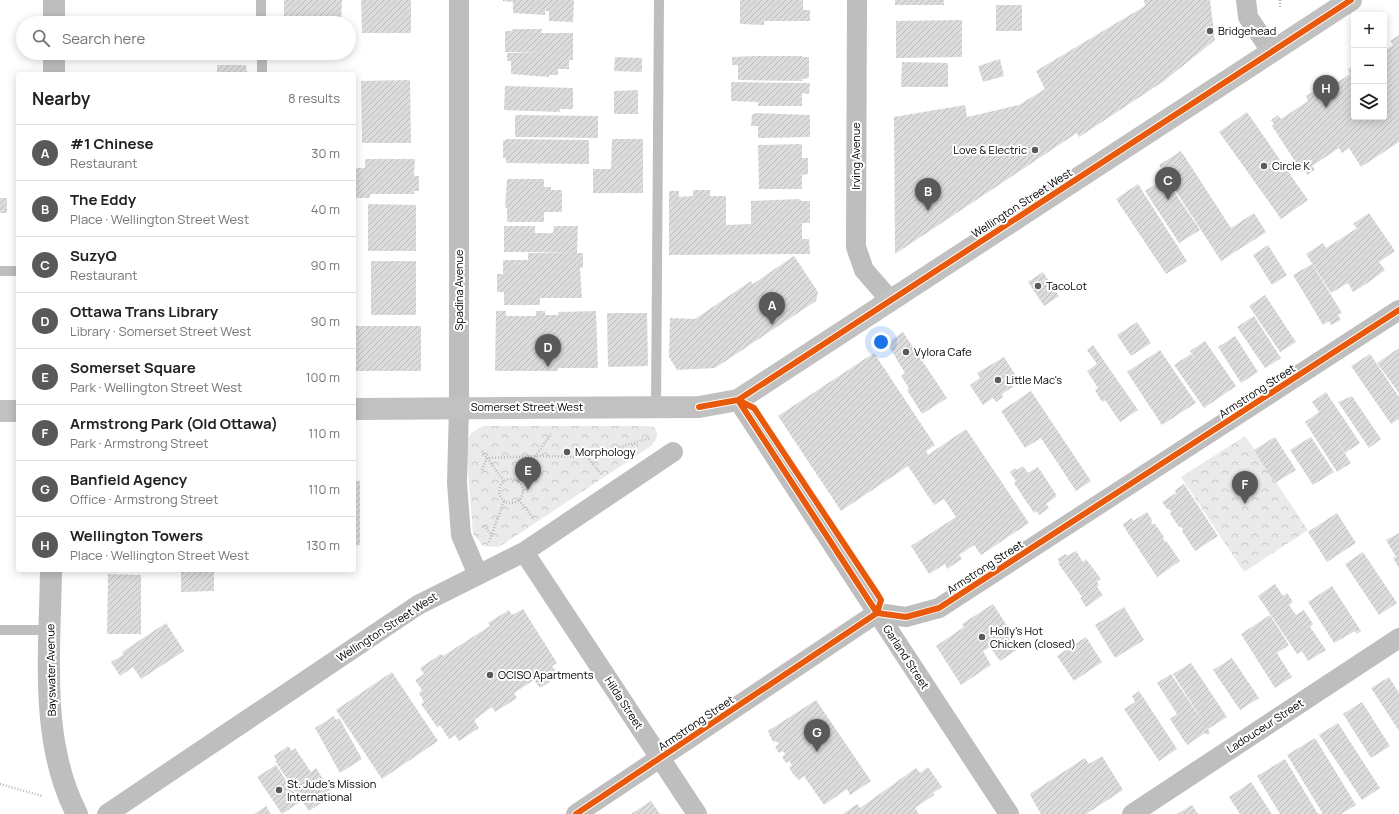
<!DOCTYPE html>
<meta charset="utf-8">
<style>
body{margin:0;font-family:Manrope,sans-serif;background:#f6f6f6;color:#222}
.controls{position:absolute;right:12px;top:12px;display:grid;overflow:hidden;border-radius:4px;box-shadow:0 2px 10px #0003}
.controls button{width:36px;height:36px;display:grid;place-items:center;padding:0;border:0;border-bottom:1px solid #e0e0e0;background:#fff;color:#222;font:20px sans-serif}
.you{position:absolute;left:881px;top:342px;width:14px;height:14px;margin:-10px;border:3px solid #fff;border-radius:50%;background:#1a73e8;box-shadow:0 0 0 6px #1a73e833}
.badge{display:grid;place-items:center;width:26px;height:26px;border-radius:50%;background:#595959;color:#fff;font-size:13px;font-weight:700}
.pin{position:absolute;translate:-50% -33px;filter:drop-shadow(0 1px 2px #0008)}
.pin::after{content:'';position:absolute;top:21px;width:14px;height:12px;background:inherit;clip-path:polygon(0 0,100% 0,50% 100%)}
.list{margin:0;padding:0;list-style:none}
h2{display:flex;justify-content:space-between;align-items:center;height:52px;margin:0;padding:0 16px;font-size:17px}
h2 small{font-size:13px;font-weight:400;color:#767676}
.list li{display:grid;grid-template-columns:26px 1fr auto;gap:12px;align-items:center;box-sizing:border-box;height:56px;padding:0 16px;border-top:1px solid #e0e0e0}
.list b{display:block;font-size:15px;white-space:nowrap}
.list p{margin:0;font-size:13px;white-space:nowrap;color:#767676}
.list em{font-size:13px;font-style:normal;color:#767676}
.icon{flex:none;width:22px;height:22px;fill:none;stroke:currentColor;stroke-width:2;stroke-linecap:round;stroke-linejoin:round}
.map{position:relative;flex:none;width:1399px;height:814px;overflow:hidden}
.search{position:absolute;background:#fff;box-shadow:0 2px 10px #0003;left:16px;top:16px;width:340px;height:44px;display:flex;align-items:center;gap:10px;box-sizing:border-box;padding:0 14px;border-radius:22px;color:#767676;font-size:15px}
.panel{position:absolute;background:#fff;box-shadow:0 2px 10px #0003;left:16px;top:72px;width:340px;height:500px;border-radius:4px}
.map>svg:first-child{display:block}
</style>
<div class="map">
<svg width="1399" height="814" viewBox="0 0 1399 814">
<defs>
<pattern id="park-crowns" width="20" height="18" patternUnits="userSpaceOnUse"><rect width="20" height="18" fill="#eaeaea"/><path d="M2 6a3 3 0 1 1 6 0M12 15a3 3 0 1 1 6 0" fill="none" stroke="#c7c7c7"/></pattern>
<pattern id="building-hatch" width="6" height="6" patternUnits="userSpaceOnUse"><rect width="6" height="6" fill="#dcdcdc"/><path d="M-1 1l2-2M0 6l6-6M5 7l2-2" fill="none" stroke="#bbb"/></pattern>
</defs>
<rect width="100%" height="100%" fill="#fff"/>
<path fill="url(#park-crowns)" d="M483,426h165l7,1c4,9 2,12 -4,19l-152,101 -16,-1 -10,-12 -7,-90 5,-11z
M1245,436l63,94 -64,42 -63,-95z"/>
<path fill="url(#building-hatch)" d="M284,0h58l-1,23h-57z
M361,0h50v33h-49z
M503,0h71l-1,22 -24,-1v-10h-4v4l-32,-2v-11l-10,-1z
M740,0h63v10h7v11h-46v4l-24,-1z
M895,0h49v5h-49z
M1144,0h66l5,40 -51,41 -85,56 -2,-4 -182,121 -1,-137 71,-12 2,12 52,-12 26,-16 -9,-18 109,-65z
M996,5h26v26h-26z
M962,20v37l-66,1v-37z
M512,29h30l-1,4h32v27h-4v9h-11v6h-9v2l-38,-3v-13h-4v-8l33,-1h-35v-21h7z
M1399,35v107l-38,25 -12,-19 -7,5 -3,-5 -27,18 3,4 -8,5 -2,-4 -3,1 -30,-46 2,-2 -3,-4 7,-5 3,4 27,-18 -2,-5 15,-9 3,4 26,-17 -2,-5 6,-4v52h30v-66l9,-6 -3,-4z
M754,56h48v1h7v21l-7,1v2l-64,-1v-15h-6v-8z
M615,57l27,1v14l-28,-1z
M1000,59l4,17 -21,6 -5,-16z
M902,62l46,1v24h-47z
M217,65h29l1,9h-30z
M410,80l1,63h-49l-1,-62z
M731,82l79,1 -1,11 -7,-1v13h-44v-4l-27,-1z
M505,86l68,2v21h-13v3l-56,-2z
M638,90v24h-24v-23z
M1247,112l61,88 -27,19 -62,-87z
M758,113l52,2v22l-52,1v-12h-7l1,-12z
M515,115l83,1v22l-83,-1z
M507,139l82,1v24l-83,-1v-5h-3v-17z
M612,139h31v54h-50v-24h18z
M802,144v14h6v16l-6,1v14h-43l-1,-44z
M1181,151l50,77 23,-15 12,19 -45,29 -62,-96z
M365,159h50l-1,17h5v15h-5v3h-44v4h-15v-30h10z
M1165,178l35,52 -21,13 -34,-52z
M507,179h37v8h7v3h11v22h-18v10h-37v-14l-2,-1z
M1138,184l49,77 -21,13 -50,-75z
M693,190h17v6h16v29l25,-1v-23l49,-2 1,2h9v22h-8v16h7l1,15 -141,1v-64h10v6l14,-1z
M0,198h7v15h-7z
M368,204l48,1v46h-48z
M1369,213l26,38 -16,11 6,8 -16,12 -16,10 -5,-9 -17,10 -25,-39 17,-11 3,5 16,-10 15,-10 -4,-4z
M504,226h31v7h18l1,-7h24l-1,27h6v15h-3l2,30h-42v7h-36v-13h-7v-18h6v-14h25v-7l46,-1h-70z
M1268,245l19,30 -15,10 -19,-30z
M794,256l24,36 -2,9 -101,67 -38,2 -8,-13 1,-39 25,1 56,-38 2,3z
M371,261h45v54h-45z
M1312,264l30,49 -4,2 3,5 -10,5 -2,-4 -6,4 -30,-50z
M1043,272l16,24 -15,10 -16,-24z
M1265,295l31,47 -16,10 -31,-46z
M496,311h10v5h30v-5h9v4h13v-3l38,-1 2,57h-40v3h-63z
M607,313h40l1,53 -40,1z
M1254,316l27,42 -16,10 -28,-41z
M1137,322l14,21 -20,13 -14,-21z
M354,326h67v45h-67z
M903,332l44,66 -25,16 -15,-24 2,-2 -8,-12 4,-3 -18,-30z
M1235,336l23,36 -17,11 -23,-36z
M1205,341l31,45 -32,22 -30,-43 17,-11 6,9 -7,-12z
M1093,345l45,65 -18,12 -15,-22 -3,2 -7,-12 3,-2 -11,-17 10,-7 -10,-14z
M1399,348v45l-22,-30z
M1160,350l36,53 -34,22 -35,-53z
M874,353l61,92 -9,6 2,4 38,-26 63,94 -48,32 -7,-10 -15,10 3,4 -15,10 -2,-5 -16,10 -18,-28 45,-29 -12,-18 -10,6 -26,-39 -67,45 -63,-95z
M1370,354l29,43v22l-8,5 -40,-58z
M1004,357l16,25 -18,12 1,3 -7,5 -3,-4 -10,7 -13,-20 10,-7 -3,-5z
M1031,391l60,90 -15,10 -35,-53 -16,10 -24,-37z
M1326,392l34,51 -15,10 -21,-32 27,42 -14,9 -32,-50 14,-10 -7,-10z
M1352,396l29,43 -12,9 -31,-46z
M1275,437l21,33 -21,13 -21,-33z
M1311,437l23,35 -21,13 -23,-35z
M1023,466l5,7 10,-6 19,29 -11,8 3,4 -10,7 -3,-4 -2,2 -20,-30 2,-2 -5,-7 -1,-2 5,-4 2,2z
M354,481h6v64l-6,1z
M1184,484l34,52 -23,15 -13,-20 1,-3 -4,-1 -9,-13 1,-4 -4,-1 -5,-7 14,-9 -1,-3z
M1147,512l5,8 -1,4h4l9,13 -1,3 4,2 13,19 -23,16 -33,-50 -1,-3 9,-6 1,3z
M1337,513l19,30 -29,19 -19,-30z
M1399,533v35l-6,-10 3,-1 -10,-17z
M1076,551l7,11 3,-3 15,20 -4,3 2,3 -2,2 6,8 -17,12 -6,-9 2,-1 -24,-34 2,-1 -3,-3 9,-5 1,2z
M1363,552l34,51 -18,12 -34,-51z
M181,570h33v21l-33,1z
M108,574l33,1v59h-34z
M1275,584l8,12 4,-3 6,9 -4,3 7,10 8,-5 9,14 -3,3 16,23 -18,11 -6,-10 -5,3 -39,-58z
M1332,586l29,45 -4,3 -2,-3 -21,12 -26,-41z
M993,604l28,43 -21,14 -10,-14 -7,4 8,14 -30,20 -25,-39 28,-19 -2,-3z
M1124,607l20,33 -29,18 -20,-33z
M523,609l34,54 -5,3 7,10 -19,12 -6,-8 -20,13 3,5 -22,14 -3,-5 -18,13 5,8 -20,13 -4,-6 -6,4 -9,-14 -3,2 -16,-23 3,-2 -5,-9 3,-3 -7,-10 9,-6 -4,-6 21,-14 2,2 47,-30 -2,-3 21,-13 3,5z
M1270,615l19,30 -12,8 15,24 -17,11 -34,-54z
M166,623l18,28 -43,28 -8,-12 -13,9 -9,-14 12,-7 -1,-3z
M1086,637l16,25 -28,19 -17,-25z
M1232,658l27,40 -19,12 -27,-40z
M1191,663l36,54 -19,12 2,4 -3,2 -2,-2 -18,12 -17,-26 7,-5 -20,-31 14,-9 33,49 -31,-49z
M392,672l46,69 -56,38 -46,-69z
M1389,677l10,16v38l-28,-43z
M1139,691l38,58 -18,12 -35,-52 11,-7 -3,-6z
M816,700l55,81 -21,14 -3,-6 -23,16 -20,-29 -5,4 -6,-6 -4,-7 3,-2 -3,-4 -3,2 -4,-6 3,-3 -2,-3 -4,2 -4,-6 4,-3 -3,-3 -3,1 -5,-11z
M1362,702l28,44 -19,12 -28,-44z
M334,716l2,4 3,-2 23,41 -22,14 -25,-45z
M1338,723l42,65 -18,12 -43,-65z
M1315,738l41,67 -15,9h-18l-36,-59z
M288,746l4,5 3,-3 16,24 5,-4 17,27 -24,16 -34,-50h2l-3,-5z
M1102,756l21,34 -37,24h-45l-11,-19 1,-2 54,-35 4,6z
M1285,759l33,55h-38l-23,-38z
M276,765l24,37 -18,12 -25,-37z
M928,767l14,20 -9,6 1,2 -19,13 4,6h-76l14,-10 3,4 56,-40 4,5z
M1251,782l21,32h-32l-11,-17z
M651,801l9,13h-29z
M1192,805l6,9h-21z
M266,806l5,8h-17z"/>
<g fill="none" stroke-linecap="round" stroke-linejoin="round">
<path stroke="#b8b8b8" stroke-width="2.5" stroke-dasharray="1 2" stroke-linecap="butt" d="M1280,0v8
M482,451l22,30
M587,457l14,17
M482,470l5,-12 49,-2 51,1 63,-19
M499 491a12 12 0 1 1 24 0a12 12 0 1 1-24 0Z
M518,481l33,-47
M519,500l15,19
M484,526l8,9
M489,542l15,-41
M0,784l42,12"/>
<path stroke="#bebebe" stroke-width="10" d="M261,0v23
M262,53v21
M0,271h18
M656,408l3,-408
M0,630h50"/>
<path stroke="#bebebe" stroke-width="20" d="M459,0v408l-2,75 4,52 17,40
M857,0l-1,247 8,23 27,31
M1246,0l2,17 23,34
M738,400l271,414
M524,552l173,262
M107,814l311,-209 106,-53 149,-100
M576,814l301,-201 29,4 33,-9 460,-298
M1132,814l267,-176"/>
<path stroke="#bebebe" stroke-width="22" d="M54,23v-23
M54,74v-21
M51,570c-1,80 -12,171 26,244"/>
<path stroke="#c1c1c1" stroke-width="22" d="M354,409l345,-2 39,-7 613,-400
M0,411h18"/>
<defs>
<path id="cycleway" d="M738,400l16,8 124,187 3,5 -4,13
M738,400l139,213
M699,407l39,-7 613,-400
M576,814l301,-201 29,4 33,-9 460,-298"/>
</defs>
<use href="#cycleway" stroke="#fff" stroke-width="8"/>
<use href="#cycleway" stroke="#e8590c" stroke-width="6"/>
</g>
<g fill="#595959" stroke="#fff" stroke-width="1.5">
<circle cx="1210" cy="31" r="4"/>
<circle cx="1035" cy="150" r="4"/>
<circle cx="1264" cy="166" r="4"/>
<circle cx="1038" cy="286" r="4"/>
<circle cx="906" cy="352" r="4"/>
<circle cx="998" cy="380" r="4"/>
<circle cx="567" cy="452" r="4"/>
<circle cx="982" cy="637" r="4"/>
<circle cx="490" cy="675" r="4"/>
<circle cx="279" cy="790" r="4"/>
</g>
<g text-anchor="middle" stroke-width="4" stroke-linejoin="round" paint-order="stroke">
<g font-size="11" fill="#000" stroke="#fff" text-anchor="start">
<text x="1218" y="35">Bridgehead</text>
<text x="1027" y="154" text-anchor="end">Love &amp; Electric</text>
<text x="1272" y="170">Circle K</text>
<text x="1046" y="290">TacoLot</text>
<text x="914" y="356">Vylora Cafe</text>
<text x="1006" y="384">Little Mac's</text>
<text x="575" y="456">Morphology</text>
<text x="990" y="635">Holly's Hot<tspan x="990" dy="13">Chicken (closed)</tspan></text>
<text x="498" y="679">OCISO Apartments</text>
<text x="287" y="788">St. Jude's Mission<tspan x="287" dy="13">International</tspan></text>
</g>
<g font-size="11" fill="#000" stroke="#fff">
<text transform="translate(856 156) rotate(-90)" y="4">Irving Avenue</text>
<text transform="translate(1022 203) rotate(-33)" y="4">Wellington Street West</text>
<text transform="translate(459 290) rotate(-90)" y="4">Spadina Avenue</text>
<text transform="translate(1257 391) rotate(-33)" y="4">Armstrong Street</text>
<text x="527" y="411">Somerset Street West</text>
<text transform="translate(985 567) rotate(-33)" y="4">Armstrong Street</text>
<text transform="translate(387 627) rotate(-33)" y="4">Wellington Street West</text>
<text transform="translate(906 657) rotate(57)" y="4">Garland Street</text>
<text transform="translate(51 670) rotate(-91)" y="4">Bayswater Avenue</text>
<text transform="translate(624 703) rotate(57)" y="4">Hilda Street</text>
<text transform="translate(696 723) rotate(-34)" y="4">Armstrong Street</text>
<text transform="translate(1265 726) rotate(-33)" y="4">Ladouceur Street</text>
</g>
</g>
</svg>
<div class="controls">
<button>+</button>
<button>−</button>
<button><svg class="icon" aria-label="layers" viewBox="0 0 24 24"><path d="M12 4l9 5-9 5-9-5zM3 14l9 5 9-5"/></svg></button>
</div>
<div class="you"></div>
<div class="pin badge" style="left:772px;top:325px">A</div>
<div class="pin badge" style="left:928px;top:211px">B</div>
<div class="pin badge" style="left:1168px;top:200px">C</div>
<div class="pin badge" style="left:548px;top:367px">D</div>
<div class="pin badge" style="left:528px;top:490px">E</div>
<div class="pin badge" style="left:1245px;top:504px">F</div>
<div class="pin badge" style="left:817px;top:752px">G</div>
<div class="pin badge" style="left:1326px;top:108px">H</div>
<div class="search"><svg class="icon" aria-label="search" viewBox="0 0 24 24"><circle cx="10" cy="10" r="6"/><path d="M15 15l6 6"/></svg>Search here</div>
<section class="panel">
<h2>Nearby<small>8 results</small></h2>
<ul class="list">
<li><span class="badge">A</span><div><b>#1 Chinese</b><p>Restaurant</p></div><em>30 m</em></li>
<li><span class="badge">B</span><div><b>The Eddy</b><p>Place · Wellington Street West</p></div><em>40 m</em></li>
<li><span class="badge">C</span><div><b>SuzyQ</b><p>Restaurant</p></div><em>90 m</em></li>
<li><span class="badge">D</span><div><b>Ottawa Trans Library</b><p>Library · Somerset Street West</p></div><em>90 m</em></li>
<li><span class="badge">E</span><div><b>Somerset Square</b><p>Park · Wellington Street West</p></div><em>100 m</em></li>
<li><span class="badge">F</span><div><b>Armstrong Park (Old Ottawa)</b><p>Park · Armstrong Street</p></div><em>110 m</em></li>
<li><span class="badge">G</span><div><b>Banfield Agency</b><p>Office · Armstrong Street</p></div><em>110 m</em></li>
<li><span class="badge">H</span><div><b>Wellington Towers</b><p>Place · Wellington Street West</p></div><em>130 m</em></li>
</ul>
</section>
</div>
